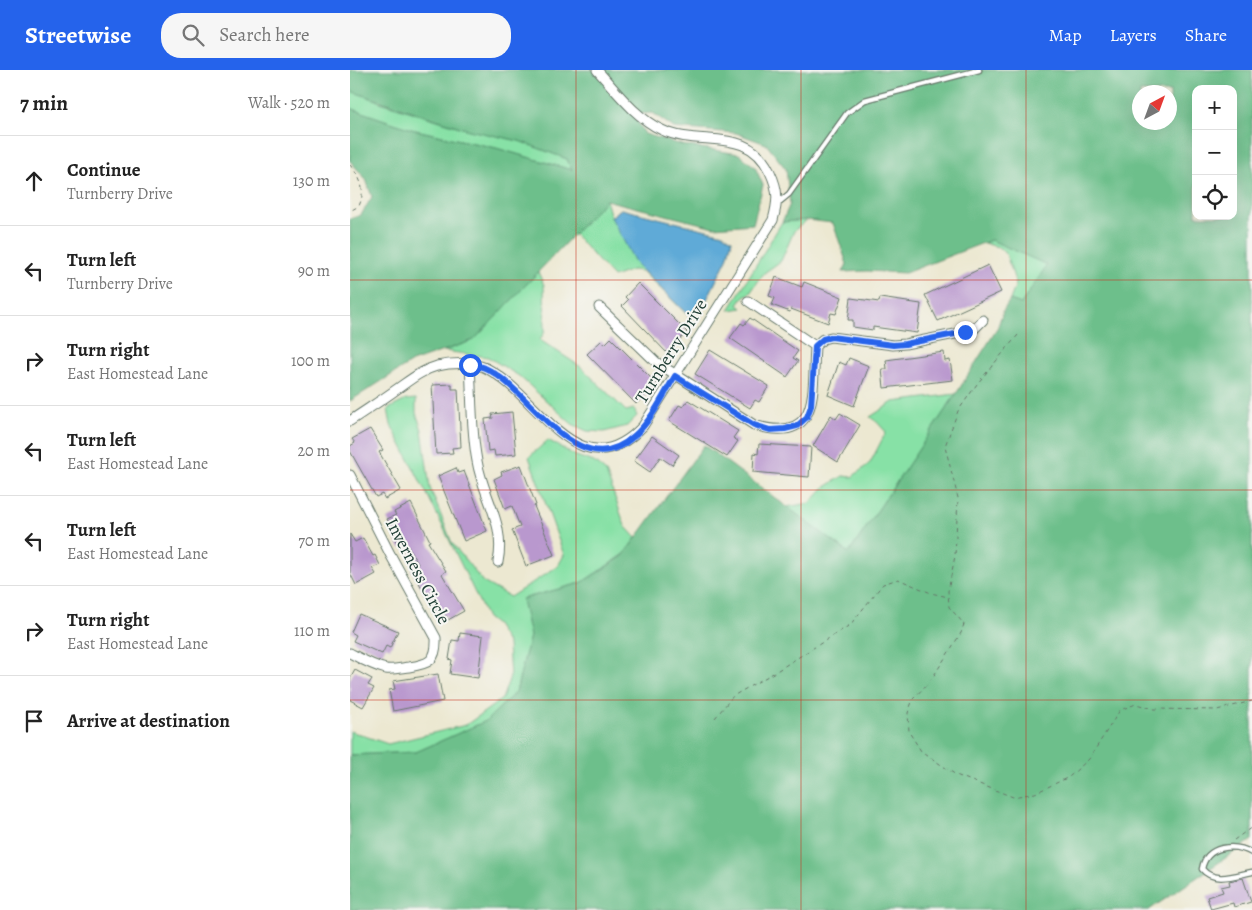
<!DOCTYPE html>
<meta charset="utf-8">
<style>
body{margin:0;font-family:Alegreya,serif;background:#f6f6f6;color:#222}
.controls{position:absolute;right:15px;top:15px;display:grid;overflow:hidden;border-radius:10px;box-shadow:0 5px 20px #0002}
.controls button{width:45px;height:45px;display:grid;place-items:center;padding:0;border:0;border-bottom:1px solid #e0e0e0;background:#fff;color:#222;font:25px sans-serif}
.compass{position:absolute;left:782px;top:15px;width:45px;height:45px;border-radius:50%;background:#fff;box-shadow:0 5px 20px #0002;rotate:41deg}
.stop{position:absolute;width:15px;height:15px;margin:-11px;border:4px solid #2563eb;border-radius:50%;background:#fff}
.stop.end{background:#2563eb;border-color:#fff;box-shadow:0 1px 5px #0008}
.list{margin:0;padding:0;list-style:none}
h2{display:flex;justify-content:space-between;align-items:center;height:65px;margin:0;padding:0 20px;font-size:21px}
h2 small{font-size:16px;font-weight:400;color:#767676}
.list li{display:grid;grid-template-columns:32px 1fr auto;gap:15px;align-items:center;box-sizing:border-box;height:90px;padding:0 20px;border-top:1px solid #e0e0e0}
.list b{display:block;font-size:19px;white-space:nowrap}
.list p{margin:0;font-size:16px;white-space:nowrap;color:#767676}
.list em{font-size:16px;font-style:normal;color:#767676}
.icon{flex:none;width:28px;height:28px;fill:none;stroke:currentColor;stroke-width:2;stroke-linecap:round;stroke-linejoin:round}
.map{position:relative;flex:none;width:902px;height:840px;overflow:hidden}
header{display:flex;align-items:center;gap:30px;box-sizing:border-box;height:70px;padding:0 25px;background:#2563eb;color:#fff}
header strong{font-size:24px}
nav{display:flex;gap:28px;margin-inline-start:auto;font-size:18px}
.search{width:350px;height:45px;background:#f6f6f6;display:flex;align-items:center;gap:12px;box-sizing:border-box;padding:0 18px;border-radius:20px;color:#767676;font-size:19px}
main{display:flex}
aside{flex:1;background:#fff}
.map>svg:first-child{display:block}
</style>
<header>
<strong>Streetwise</strong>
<div class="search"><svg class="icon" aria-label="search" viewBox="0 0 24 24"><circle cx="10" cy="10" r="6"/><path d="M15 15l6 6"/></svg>Search here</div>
<nav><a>Map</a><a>Layers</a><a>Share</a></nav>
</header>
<main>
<aside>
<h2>7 min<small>Walk · 520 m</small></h2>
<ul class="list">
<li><svg class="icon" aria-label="ahead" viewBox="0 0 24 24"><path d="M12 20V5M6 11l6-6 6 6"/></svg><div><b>Continue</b><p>Turnberry Drive</p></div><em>130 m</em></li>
<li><svg class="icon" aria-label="left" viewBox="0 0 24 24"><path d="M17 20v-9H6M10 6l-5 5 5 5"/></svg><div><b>Turn left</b><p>Turnberry Drive</p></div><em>90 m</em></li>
<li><svg class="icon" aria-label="right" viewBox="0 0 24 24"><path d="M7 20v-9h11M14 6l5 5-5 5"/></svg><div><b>Turn right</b><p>East Homestead Lane</p></div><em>100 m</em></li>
<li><svg class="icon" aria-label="left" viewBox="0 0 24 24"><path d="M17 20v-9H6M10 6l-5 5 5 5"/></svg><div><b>Turn left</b><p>East Homestead Lane</p></div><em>20 m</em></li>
<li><svg class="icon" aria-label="left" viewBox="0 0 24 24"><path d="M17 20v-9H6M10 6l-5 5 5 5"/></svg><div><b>Turn left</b><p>East Homestead Lane</p></div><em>70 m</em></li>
<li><svg class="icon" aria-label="right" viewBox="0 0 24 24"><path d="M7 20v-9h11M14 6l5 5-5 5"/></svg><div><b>Turn right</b><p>East Homestead Lane</p></div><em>110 m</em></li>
<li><svg class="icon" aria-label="arrive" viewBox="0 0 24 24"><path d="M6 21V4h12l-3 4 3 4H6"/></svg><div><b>Arrive at destination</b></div></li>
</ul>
</aside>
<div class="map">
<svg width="902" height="840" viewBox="0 0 902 840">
<rect width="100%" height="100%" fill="#f6f6f2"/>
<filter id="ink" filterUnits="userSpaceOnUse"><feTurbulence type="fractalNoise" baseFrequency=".02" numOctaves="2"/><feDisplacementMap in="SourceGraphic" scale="10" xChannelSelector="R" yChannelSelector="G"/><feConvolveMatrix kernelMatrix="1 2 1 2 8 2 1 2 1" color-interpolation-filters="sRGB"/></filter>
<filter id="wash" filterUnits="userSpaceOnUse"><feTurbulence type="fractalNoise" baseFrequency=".0096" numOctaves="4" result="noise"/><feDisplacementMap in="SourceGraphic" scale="20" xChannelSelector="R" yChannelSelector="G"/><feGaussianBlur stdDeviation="1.12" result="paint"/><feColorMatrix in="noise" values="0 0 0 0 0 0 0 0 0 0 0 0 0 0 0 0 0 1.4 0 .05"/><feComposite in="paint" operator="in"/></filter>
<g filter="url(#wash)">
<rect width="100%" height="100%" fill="#ece8d1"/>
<path fill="#87e1a6" stroke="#538f6d" d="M0,19l30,13 89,28 50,11 48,18 5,11 -76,-22 -85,-19 -56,-19 -5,-2z
M256,130l5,17 10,-8 102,25 9,6 -5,19 -22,44 -15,14 -48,-46 -10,-1 -19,7 -39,-43z
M457,150l-13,11 -13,30 -17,12 -14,20 -6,3 -6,9 4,3 -13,2 53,-88z
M641,170l57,25 -27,39 -11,-4 6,-16 -10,-30 -8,-7 -14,-4z
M188,202l6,13 1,46 -5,9 41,27 45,44 8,-2 3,7 -10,10 -23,6 -17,-1 -15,-7 -53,-48 -31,-19 -44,-6 30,-11z
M606,324l-107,159 -63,-46 24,-4 15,-16 18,-11 9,1 18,-14 16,-31 -9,-10 -7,-5 23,-15z
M66,329v14l6,17 8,58 22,55 31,39 27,15 48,-31 6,-11 -35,-98 19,-17 28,16 18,6 12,10 19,54 11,12 -13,17 -42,28 -59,16 8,37 -14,56 -30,29 -70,31 -66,3v-24l38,13 78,-19 36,-26 8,-22 -2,-33 -12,-19 -9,-7 -58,-120 -38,-73 -3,-16 18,-9z"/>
<path fill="#6dbf8b" stroke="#467e60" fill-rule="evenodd" d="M0,0h902v770l-103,70h-799v-155l66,-3 70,-31 30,-29 14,-56 -8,-37 59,-16 42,-27 81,-111 145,108 107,-159 41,-65 6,-18 7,-11 11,4 26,-39 -56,-25 -86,33 -38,-2 -24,1 4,-8 -14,-41 -26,-3 -25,2 8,-18 -4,-35 -20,-25 -30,-11 -62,-5 -21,-15 -20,1 12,20 37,11 57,9 16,13 8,18 -10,39 -39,3 -108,-27 -132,140 -62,22 -62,39v-182l11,-4 11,-18 -6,-18 -16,-18v-53l61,21 85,19 76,22 -5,-11 -48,-18 -50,-11 -116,-38 -3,-3zM846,19h37v127h-37zM790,22h30v30h-30z"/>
<path fill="#5faad7" stroke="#3f7486" d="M271,139l102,25 9,6 -5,19 -22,44 -15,14 -54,-53 -25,-47z"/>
<g id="blocks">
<path fill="#b998ce" d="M638,195l13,27 -63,29 -13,-26z
M426,207l26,10 2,-5 38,15 -6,17 -5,-1 -3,10 -37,-14 -1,3 -18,-7 3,-7 -6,-2z
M288,213l49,49 -20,21 -45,-47 6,-6 -3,-3z
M501,228l28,4 1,-4 41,6 -4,29 -44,-6v3l-20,-3v-7h-5z
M400,248l48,33 -5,7 5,3 -11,16 -57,-39 11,-15 3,2z
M261,268l46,46 -21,20 -49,-50 14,-13 4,3z
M360,280l59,36 -10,16 -4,-2 -5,8 -55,-34z
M594,282l1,9 5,-1 3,20 -69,8 -2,-19h5l-1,-9z
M499,288l20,8 -15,40 -26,-11 11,-33 7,3z
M102,314v5h6l3,58 -9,1 1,5 -17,1 -4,-69z
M338,330l50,31 -5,7 5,3 -11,16 -58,-36 10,-16 4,2z
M162,342l4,42 -21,2 -1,-6 -6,1 -3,-32 8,-1 -1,-4z
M490,343l20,12 -22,37 -25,-16 18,-31 5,4z
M20,359l13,21 -4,2 22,38 -16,9 -3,-5 -6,3 -26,-46v-5l5,-3 -3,-4z
M302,366l27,19 -7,10 -12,-8 -10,15 -16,-11z
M409,374l52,3 -2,30 -56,-5 1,-19 4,1z
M171,395l15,40 -2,1 20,49 -28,11 -14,-36 8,-3 -8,-21 -7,3 -11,-30 8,-4 -1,-3z
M106,398l2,5 6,-2 23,60 -23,10 -26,-65z
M61,433l19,38 -2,1 18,29 -4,3 22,37 -16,9 -3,-5 -5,4 -29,-50 7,-5 -11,-19 -7,3 -5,-9 2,-1 -10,-19 9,-4 -2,-3z
M0,464l5,8 8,-4 10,18 2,-1 5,10 -8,3 4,6 -20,11 -6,-12z
M9,544l39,17 -8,17 -4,-2 -4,8 -29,-13 3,-6 -5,-3z
M110,563l23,3 -5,42 -28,-4 2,-14 -3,-1 3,-19 7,1z
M5,600l17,9 -4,6 6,3 -11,19 -13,-7v-21z
M88,604l5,27 -50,10 -4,-21 6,-1 -2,-8z
M893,808l8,24 -17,5 -1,-4 -22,6 -4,-12 16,-5 -2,-5 9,-2 -1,-4z"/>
</g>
</g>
<g filter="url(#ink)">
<use href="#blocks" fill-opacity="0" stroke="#67796b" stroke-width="1"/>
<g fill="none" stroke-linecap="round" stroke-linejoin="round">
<defs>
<path id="service" d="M428,133l11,-9 58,-81 18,-13 114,-30
M902,783c-17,-10 -46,-8 -50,16 12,15 34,6 50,3"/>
<path id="minor" d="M398,231l67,45
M249,237l57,55 98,63c67,20 58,-32 61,-79l8,-7 8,-2 62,8 12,-1 60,-12 10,-4 8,-8
M120,295c2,32 1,65 7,96 6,36 29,63 21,101
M0,351c16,-11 32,-21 47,-32 13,-9 25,-19 40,-23 14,-3 36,-4 49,2 53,27 93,126 157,58l130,-206c5,-19 6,-29 -3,-48 -22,-47 -70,-24 -108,-42 -26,-12 -46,-39 -65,-60
M0,405l40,79 46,84c1,23 -7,26 -27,29 -8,1 -16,3 -23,2 -13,-3 -25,-10 -36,-16"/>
</defs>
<use href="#service" stroke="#67796b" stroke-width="7"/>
<use href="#minor" stroke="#67796b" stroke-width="11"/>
<path stroke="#67796b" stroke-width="1" stroke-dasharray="4 4" stroke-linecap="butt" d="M0,95c11,13 16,25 9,41l-9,5
M668,265l-41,49 -19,27 -13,35 13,52 -3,58 -7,35 1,16 15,17 -3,9 -30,47 -18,19 -5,14 1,19 12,19 35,24 57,22 22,-4 34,-16 20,-18 31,-49 16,-6 18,5 63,1 35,-9
M365,648l18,-22 42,-24 75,-47 33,-41 15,-5 33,14 17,4
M884,770l18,-13"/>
<use href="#service" stroke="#fff" stroke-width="4.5"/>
<use href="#minor" stroke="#fff" stroke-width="9"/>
</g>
</g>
<g fill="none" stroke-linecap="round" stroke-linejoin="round" filter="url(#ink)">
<path stroke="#2563eb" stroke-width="6" d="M120,295c5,1 11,1 15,3 45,20 93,120 149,68 18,-16 29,-40 41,-60l79,49 16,5 15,-1 12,-3 10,-9 4,-11 4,-60 8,-7 8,-2 62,8 12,-1 60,-12"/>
</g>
<path fill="none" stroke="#c8321e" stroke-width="1" stroke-opacity="0.55" d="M226,0v840M451,0v840M676,0v840M0,210h902M0,420h902M0,630h902"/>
<g text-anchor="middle" stroke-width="4" stroke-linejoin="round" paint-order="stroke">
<g font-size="18" fill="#1f3d34" stroke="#f6f6f2">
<text transform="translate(321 281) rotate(-58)" y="6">Turnberry Drive</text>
<text transform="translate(68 501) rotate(62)" y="6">Inverness Circle</text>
</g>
</g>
</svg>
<div class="controls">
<button>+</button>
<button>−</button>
<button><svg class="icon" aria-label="locate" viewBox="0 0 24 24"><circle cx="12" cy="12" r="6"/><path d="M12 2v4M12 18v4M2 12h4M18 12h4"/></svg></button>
</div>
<svg class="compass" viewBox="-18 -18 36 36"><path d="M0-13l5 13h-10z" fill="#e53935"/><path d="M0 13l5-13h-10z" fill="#767676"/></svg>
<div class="stop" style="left:120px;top:295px"></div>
<div class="stop end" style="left:615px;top:262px"></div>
</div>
</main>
